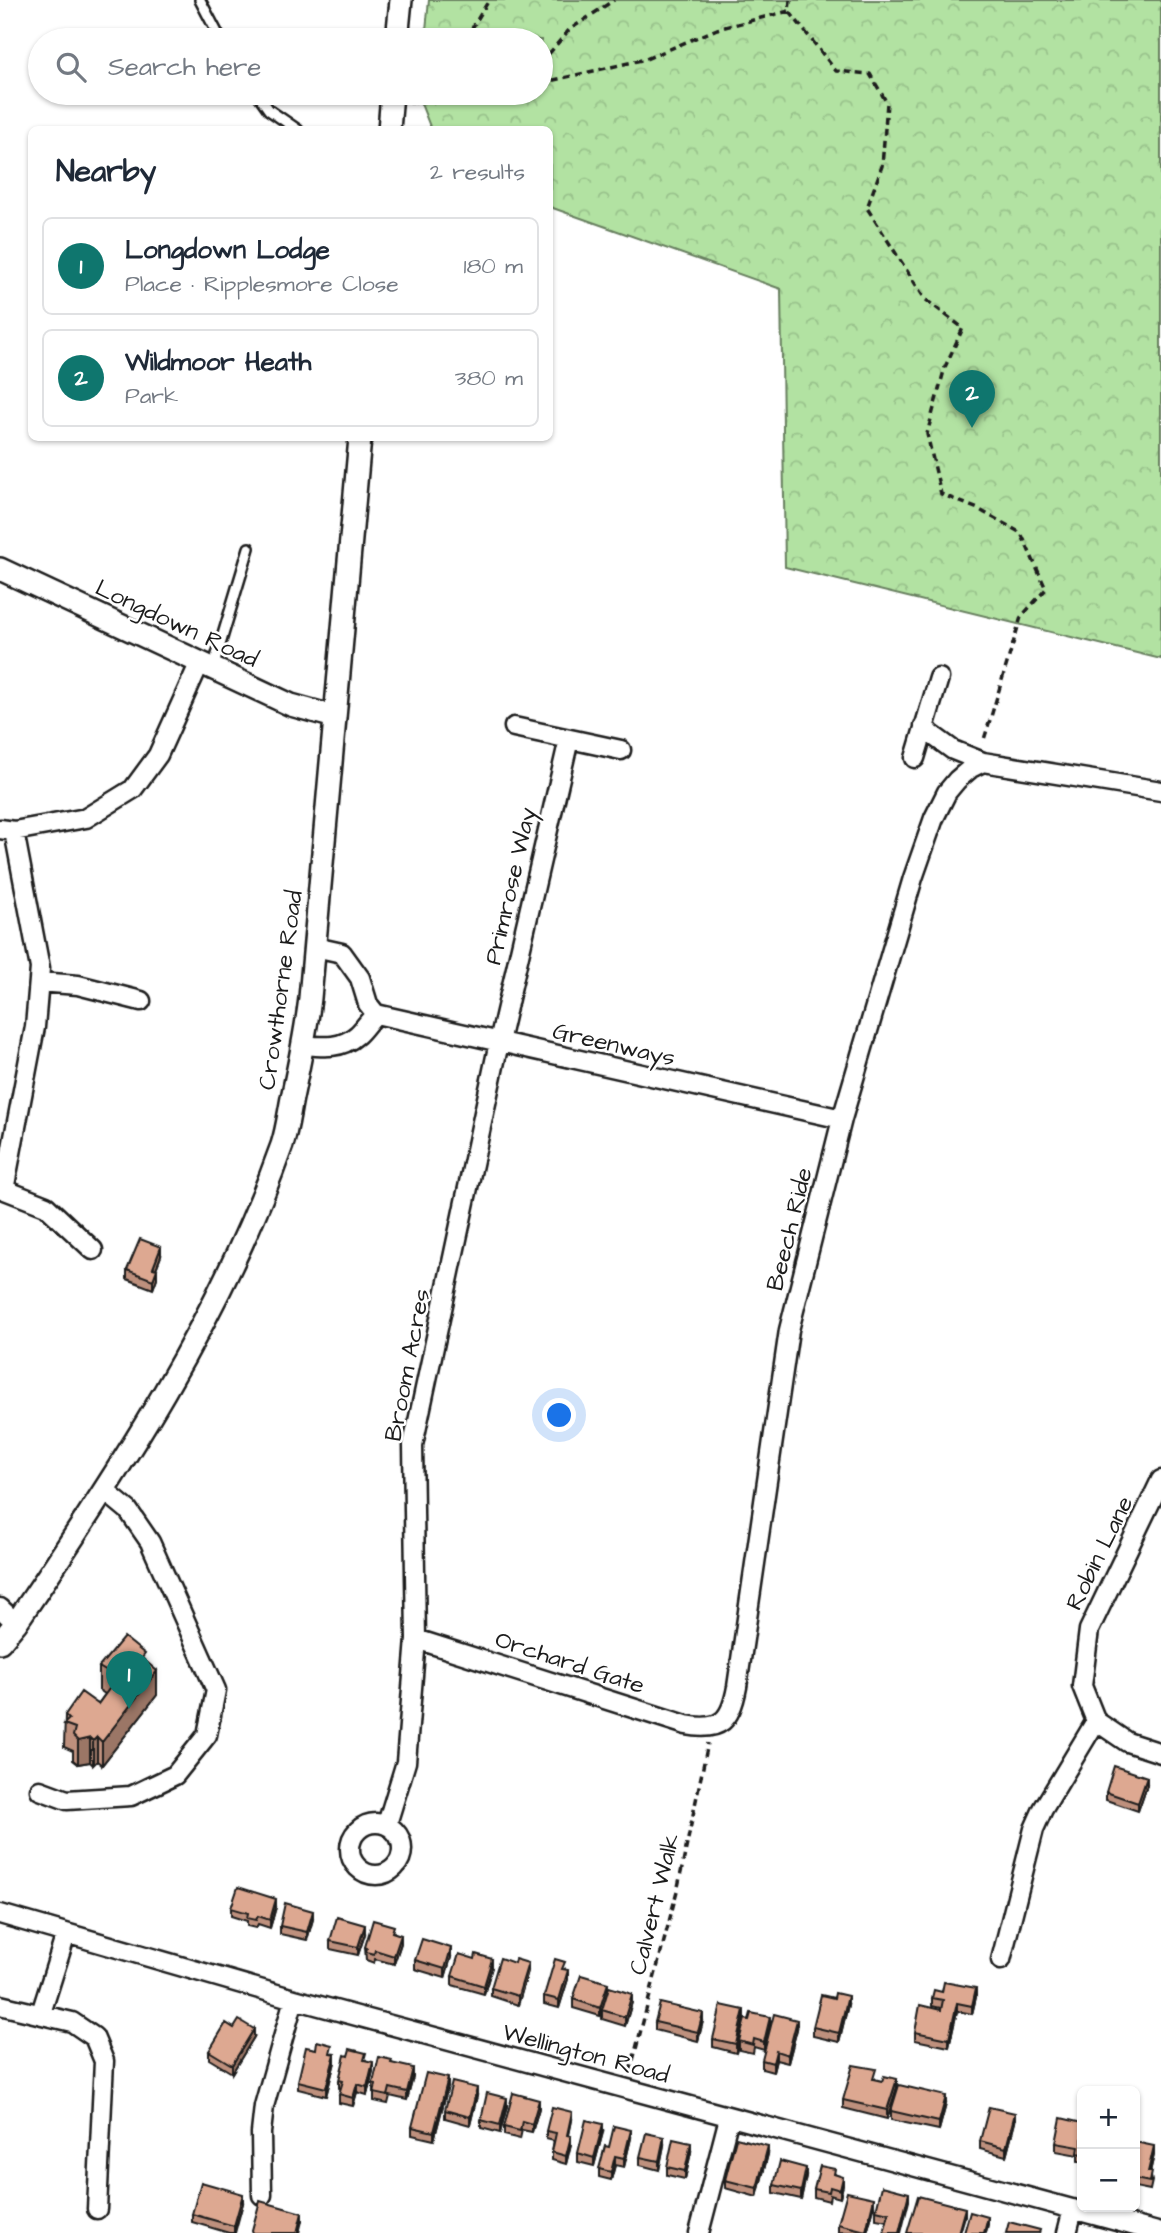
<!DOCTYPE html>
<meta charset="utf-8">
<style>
body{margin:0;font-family:"Architects Daughter",sans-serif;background:#f6f6f7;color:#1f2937}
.controls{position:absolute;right:21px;bottom:21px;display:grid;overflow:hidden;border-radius:10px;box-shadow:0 2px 5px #0004}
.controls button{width:63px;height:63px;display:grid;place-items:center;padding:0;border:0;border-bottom:2px solid #e0e1e3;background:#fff;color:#1f2937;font:35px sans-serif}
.you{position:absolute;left:560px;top:1416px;width:24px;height:24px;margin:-18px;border:5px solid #fff;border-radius:50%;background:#1a73e8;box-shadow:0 0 0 10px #1a73e833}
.badge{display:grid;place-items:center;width:46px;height:46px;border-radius:50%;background:#0f766e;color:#fff;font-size:23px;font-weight:700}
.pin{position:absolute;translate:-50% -58px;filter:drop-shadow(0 2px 4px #0008)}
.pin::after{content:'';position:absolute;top:37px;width:24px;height:21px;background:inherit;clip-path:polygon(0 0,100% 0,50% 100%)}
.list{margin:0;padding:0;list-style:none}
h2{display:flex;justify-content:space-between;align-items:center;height:91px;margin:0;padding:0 28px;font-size:30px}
h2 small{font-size:23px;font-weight:400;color:#747a83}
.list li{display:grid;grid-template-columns:46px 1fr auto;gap:21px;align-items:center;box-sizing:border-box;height:98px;margin:0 14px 14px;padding:0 14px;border:2px solid #e0e1e3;border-radius:10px}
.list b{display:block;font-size:26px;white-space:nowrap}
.list p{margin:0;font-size:23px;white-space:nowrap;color:#747a83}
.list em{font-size:23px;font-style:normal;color:#747a83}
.icon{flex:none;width:38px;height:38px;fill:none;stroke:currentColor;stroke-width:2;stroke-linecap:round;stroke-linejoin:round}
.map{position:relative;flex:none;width:1161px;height:2233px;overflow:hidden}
.search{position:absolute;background:#fff;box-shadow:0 2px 5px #0004;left:28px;top:28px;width:525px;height:77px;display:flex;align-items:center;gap:18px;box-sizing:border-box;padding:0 24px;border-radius:38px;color:#747a83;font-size:26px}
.panel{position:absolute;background:#fff;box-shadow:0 2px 5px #0004;left:28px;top:126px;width:525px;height:315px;border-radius:10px}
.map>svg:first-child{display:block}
</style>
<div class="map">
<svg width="1161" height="2233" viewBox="0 0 1161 2233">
<defs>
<pattern id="forest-crowns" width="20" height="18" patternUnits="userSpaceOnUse" patternTransform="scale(1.75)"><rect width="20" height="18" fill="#b2e2a2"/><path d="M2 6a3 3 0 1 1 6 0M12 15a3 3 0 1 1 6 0" fill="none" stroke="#98c18b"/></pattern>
</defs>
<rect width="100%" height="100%" fill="#fff"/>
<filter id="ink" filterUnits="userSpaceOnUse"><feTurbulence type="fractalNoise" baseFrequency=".0143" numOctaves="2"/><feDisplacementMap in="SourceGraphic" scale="14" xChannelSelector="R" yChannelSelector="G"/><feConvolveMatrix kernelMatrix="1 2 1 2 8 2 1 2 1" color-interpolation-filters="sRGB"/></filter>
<g filter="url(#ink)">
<path fill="url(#forest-crowns)" stroke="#677f5f" stroke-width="2" d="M429,0h732v659l-376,-92 -4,-278 -231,-82v-77l-119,-1 -11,-28 1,-8h120v-53h-116z"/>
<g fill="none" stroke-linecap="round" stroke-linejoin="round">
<defs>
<path id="service" d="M200,0l21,40
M257,93l12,17 29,20
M213,668l36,-120"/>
<path id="minor" d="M924,726l7,8 22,16 30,12 178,29
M514,727l107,23
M915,758l24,-80
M0,829l14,2 72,-13 47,-29 25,-34 42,-93
M315,947l27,6 18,25 8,26 8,10 466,105
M39,982l39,3 63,16
M304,1045c20,2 37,4 53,-10 7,-6 11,-14 19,-21
M0,1188l46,18 47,44
M4,1190l31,-163 5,-59 -26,-137
M0,1608l16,15
M416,1639l270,86c35,7 45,-5 51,-38l52,-357 53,-211 71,-241 21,-60 13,-26 10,-12 14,-12 12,-6
M1096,1721l-14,-35 7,-56 72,-150
M1096,1721l31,21 34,11
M40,1790l27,10 64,-4 44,-21 32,-40 9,-45 -66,-148 -22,-32 -23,-19
M350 1849a26 26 0 1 1 52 0a26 26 0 1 1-52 0Z
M387,1824l19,-62 10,-123 -3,-194 88,-412 68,-294
M0,1914l294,85 867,234
M1001,1960l33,-131 9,-20 53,-88
M0,2005l72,17 22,15 10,24 -7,148
M41,2013l25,-79
M262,2195l-1,-62 3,-27 30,-107
M699,2233l30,-115
M1067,2233l6,-24"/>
<path id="tertiary" d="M397,40l4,-40
M389,130l3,-37
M0,569l291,136 44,12
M0,1642l16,-19c102,-150 205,-306 266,-478 5,-15 7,-32 10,-47 7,-33 14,-66 18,-100l50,-560"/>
</defs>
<use href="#service" stroke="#1c1c1c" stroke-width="14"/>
<use href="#minor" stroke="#1c1c1c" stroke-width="23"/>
<use href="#tertiary" stroke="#1c1c1c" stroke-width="26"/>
<path stroke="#1c1c1c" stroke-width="3.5" stroke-dasharray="7 5" stroke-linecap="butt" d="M790,0l-1,11 47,60 34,3 17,29 -5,63 -15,42 58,91 38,29 -18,39 -18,67 14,60 37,15 43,24 25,56 -25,28 -38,126
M465,40l24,-40
M541,63l28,-33 45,-30
M541,83l105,-24 71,-30 72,-18
M439,100l3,-7
M410,102l75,-6 13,-3
M630,2072l48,-185 30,-144"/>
<use href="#service" stroke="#fff" stroke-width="9"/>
<use href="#minor" stroke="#fff" stroke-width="18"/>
<use href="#tertiary" stroke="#fff" stroke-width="21"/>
</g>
<path fill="#be907d" stroke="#1c1c1c" stroke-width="2" d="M161,1256l-5,13 1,9 -4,11 -26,-10v-9z
M145,1661l12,34 -55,70 -5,-4 -4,4 -3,-3 -12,2 -5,-4v-9l-9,-4 1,-32 33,-11 7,-10 -6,-4v-23z
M1147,1785l-9,26 -32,-11v-8z
M276,1907l-6,21 -12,-4 -2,4 -9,-2v-5l-16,-5v-8z
M313,1919l-6,21 -27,-6v-8z
M394,1932l7,11 -7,21 -19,-5 -1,4 -8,-3 -1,-13z
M365,1934l-7,21 -28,-6v-8z
M451,1957l-6,21 -30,-9v-9z
M475,1959l17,8 -8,27 -32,-9v-9z
M514,1963l14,8 -10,34 -27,-9v-8z
M565,1969l3,10 -9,29 -15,-4v-8z
M608,1991l24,11 -7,24 -23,-7v-8l-2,5 -27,-8v-9z
M942,1992l34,5 -4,17 -15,-3 -8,36 -34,-7v-8l26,-22v-2l-9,-2v-8z
M848,2005l-9,37 -26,-6v-9z
M744,2019l-8,34 -23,-6v-8z
M703,2021l-5,20 -43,-11v-8z
M770,2026l-6,24 -10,-3 -1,6 -14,-3v-9z
M797,2029l-9,34 -12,-3 -3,12 -11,-3v-9z
M254,2037l-22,36 -23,-14v-8z
M332,2053l3,9 -9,34 -28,-7v-8z
M366,2060l7,11 -6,24 -10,-3 -4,14 -14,-3v-9l2,-5 -2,-1v-8z
M392,2063l21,14 -6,23 -17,-4 -2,8 -14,-3v-9h-1v-9z
M876,2078l-1,1 22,8 -10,32 -44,-11v-8z
M448,2086l-14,54 -22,-5v-8z
M477,2096l-7,29 -25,-7v-8z
M946,2104l-7,26 -48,-10v-9z
M507,2106l-7,27 -19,-5v-8z
M539,2108l-7,24 -10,-2 -2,9 -16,-4v-8z
M1082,2119v43l-4,-1v-6l-22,-4v-8l26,-20z
M572,2120l-3,15 2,9 -5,20 -14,-4v-8l2,-11 -8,-2v-8z
M1015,2122l-9,34 -26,-7v-8z
M603,2132l-9,34 -16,-4v-9z
M631,2138l-7,29 -9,-2 -4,15 -12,-3v-8l10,-22z
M1135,2142l19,13 -4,17 2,9 -2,9 -15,-3z
M664,2145l-5,25 -19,-5v-8z
M691,2152l-6,27 -18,-4v-8z
M768,2154l-11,43 -32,-9v-8z
M835,2174l8,11 -3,13 -10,-3 -1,6 -15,-4v-8z
M806,2176l-5,23 -27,-6v-8z
M909,2201l-22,20 -11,-2v-9z
M243,2203l-8,30h-6l-37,-11v-8z
M874,2207l-7,26 -29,-1v-8z"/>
<path fill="#9b7666" stroke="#1c1c1c" stroke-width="2" d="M161,1247v9l-8,20v-8z
M157,1269v9l-4,11v-9z
M157,1671v24l-55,70v-23z
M97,1737v24l-4,4v-24z
M90,1738v24l-12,2v-23z
M1147,1777v8l-9,26v-8z
M276,1899v8l-6,21v-8z
M313,1911v8l-6,21v-8z
M365,1925v9l-7,21v-8z
M401,1935v8l-7,21v-8z
M451,1948v9l-6,21v-9z
M492,1959v8l-8,27v-8z
M528,1963v8l-10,34v-9z
M568,1970v9l-9,29v-8z
M608,1983v8l-8,25v-8z
M976,1988v9l-4,17v-8z
M632,1994v8l-7,24v-9z
M848,1996v9l-9,37v-9z
M957,2003v8l-8,36v-8z
M744,2010v9l-8,34v-9z
M703,2013v8l-5,20v-9z
M770,2017v9l-6,24v-8z
M797,2020v9l-9,34v-8z
M254,2029v8l-22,36v-8z
M776,2051v9l-3,12v-9z
M335,2054v8l-9,34v-8z
M373,2062v9l-6,24v-8z
M413,2068v9l-6,23v-8z
M448,2078v8l-14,54v-8z
M897,2079v8l-10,32v-9z
M357,2084v8l-4,14v-8z
M477,2088v8l-7,29v-8z
M946,2096v8l-7,26v-8z
M507,2098v8l-7,27v-8z
M539,2100v8l-7,24v-8z
M572,2112v8l-5,23v-8z
M1015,2113v9l-9,34v-8z
M603,2124v8l-9,34v-8z
M631,2130v8l-7,29v-9z
M571,2136v8l-5,20v-8z
M664,2137v8l-5,25v-9z
M691,2143v9l-6,27v-8z
M768,2146v8l-11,43v-9z
M1154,2146v9l-6,25v-8z
M615,2156v9l-4,15v-8z
M806,2168v8l-5,23v-8z
M843,2177v8l-3,13v-8z
M909,2193v8l-8,32h-2z
M243,2194v9l-9,30v-7z
M874,2198v9l-7,26h-1z
M965,2208v8l-5,17h-2z
M302,2213v8l-3,12h-2z
M988,2217v8l-2,8h-2z"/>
<path fill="#dda891" stroke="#1c1c1c" stroke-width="2" d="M140,1239l21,8 -8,21 4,1 -4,11 -26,-10z
M124,1637l21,17 -3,4 15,13 -55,71 -5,-5 -4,4 -3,-3 -12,3 -5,-5 2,-8 -11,-4 5,-5 -4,-4 16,-23 17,12 19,-26 -18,-11z
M1114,1766l33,11 -9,26 -32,-11z
M238,1887l38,12 -6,21 -12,-4 -2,4 -9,-2 1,-5 -17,-5z
M285,1903l28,8 -6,21 -27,-6z
M337,1917l28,8 -7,22 -28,-6z
M373,1920l21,6 -2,6 9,3 -7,21 -19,-6 -1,4 -8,-2 1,-4 -2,-1z
M422,1939l29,9 -6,21 -30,-9z
M459,1954l16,5 1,-5 16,5 -8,27 -32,-10z
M500,1958l14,5 1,-4 13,4 -10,33 -27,-8z
M555,1959l10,3 -3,7 6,1 -9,30 -15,-4z
M581,1975l27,8 -8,25 -27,-9z
M944,1982l32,6 -4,18 -15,-3 -8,36 -34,-7 5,-27 21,5 2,-10 -11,-2 2,-8 8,2z
M609,1987l23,7 -7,23 -23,-7z
M835,1993l13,3 -9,37 -26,-6 8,-32 13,3z
M660,2003l43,10 -5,19 -43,-10z
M721,2005l23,5 -8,34 -23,-5z
M751,2013l19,4 -6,25 -10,-3 -1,6 -14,-4 6,-22 4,1z
M774,2014l23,6 -9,35 -12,-4 -3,12 -11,-3z
M239,2020l15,9 -22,36 -23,-14 17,-28 8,5z
M317,2041l15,4 -2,8 5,1 -9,34 -28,-7 8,-34 10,2z
M350,2049l16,4 -2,7 9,2 -6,25 -10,-3 -4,14 -14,-4 4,-13 -4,-1 6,-25 3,1z
M379,2057l13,3 -1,3 22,5 -6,24 -17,-4 -2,8 -14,-3 2,-9 -3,-1z
M853,2065l23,4 -3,10 9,2 2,-5 13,3 -10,31 -44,-10z
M426,2073l22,5 -14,54 -22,-5z
M452,2082l25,6 -7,29 -25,-7z
M899,2085l47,11 -7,26 -48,-11z
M487,2093l20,5 -7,27 -19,-5z
M513,2093l26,7 -7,24 -10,-3 -2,10 -16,-4z
M552,2107l20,5 -5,23 4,1 -5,20 -14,-4 4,-19 -10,-2z
M989,2107l26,6 -9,35 -26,-7z
M1061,2118l21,5v-4v35l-4,-1 1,-6 -23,-4z
M586,2120l17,4 -9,34 -16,-5z
M614,2126l17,4 -7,28 -9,-2 -4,16 -12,-3 6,-23 4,1z
M646,2133l18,4 -5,24 -19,-4z
M736,2138l32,8 -11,42 -32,-8z
M673,2139l18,4 -6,28 -18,-4z
M1135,2142l19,4 -6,26h4l-2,10 -15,-3z
M780,2161l26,7 -5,23 -27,-6z
M820,2166l15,3 -1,5 9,3 -3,13 -10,-3 -1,5 -15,-3z
M201,2182l42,12 -9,32 -42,-12z
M882,2186l27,7 -10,40h-15l5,-20 -13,-3z
M847,2192l27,6 -8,33 -28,-7z
M918,2196l47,12 -7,25h-51z
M260,2201l42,12 -5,20h-44l-1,-3z
M970,2212l18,5 -4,16h-20z
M1009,2222l31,8 -1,3h-33z"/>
</g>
<g text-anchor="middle" stroke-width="5" stroke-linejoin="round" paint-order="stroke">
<g font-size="24" fill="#1c1c1c" stroke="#fff">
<text transform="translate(177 623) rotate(25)" y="8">Longdown Road</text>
<text transform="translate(510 886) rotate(-77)" y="8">Primrose Way</text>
<text transform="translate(280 990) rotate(-82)" y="8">Crowthorne Road</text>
<text transform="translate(614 1044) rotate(13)" y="8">Greenways</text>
<text transform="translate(789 1229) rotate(-76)" y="8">Beech Ride</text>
<text transform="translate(407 1365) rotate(-79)" y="8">Broom Acres</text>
<text transform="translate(1099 1553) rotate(-64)" y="8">Robin Lane</text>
<text transform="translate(570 1662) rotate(18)" y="8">Orchard Gate</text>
<text transform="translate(654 1904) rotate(-76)" y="8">Calvert Walk</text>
<text transform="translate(586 2053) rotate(15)" y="8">Wellington Road</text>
</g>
</g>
</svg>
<div class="controls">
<button>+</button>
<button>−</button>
</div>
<div class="you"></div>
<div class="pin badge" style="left:129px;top:1709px">1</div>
<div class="pin badge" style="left:972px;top:428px">2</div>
<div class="search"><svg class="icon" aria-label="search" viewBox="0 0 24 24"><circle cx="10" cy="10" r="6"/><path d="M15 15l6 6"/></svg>Search here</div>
<section class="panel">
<h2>Nearby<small>2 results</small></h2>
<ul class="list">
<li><span class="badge">1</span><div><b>Longdown Lodge</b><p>Place · Ripplesmore Close</p></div><em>180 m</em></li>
<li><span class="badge">2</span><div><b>Wildmoor Heath</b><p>Park</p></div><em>380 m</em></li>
</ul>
</section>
</div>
